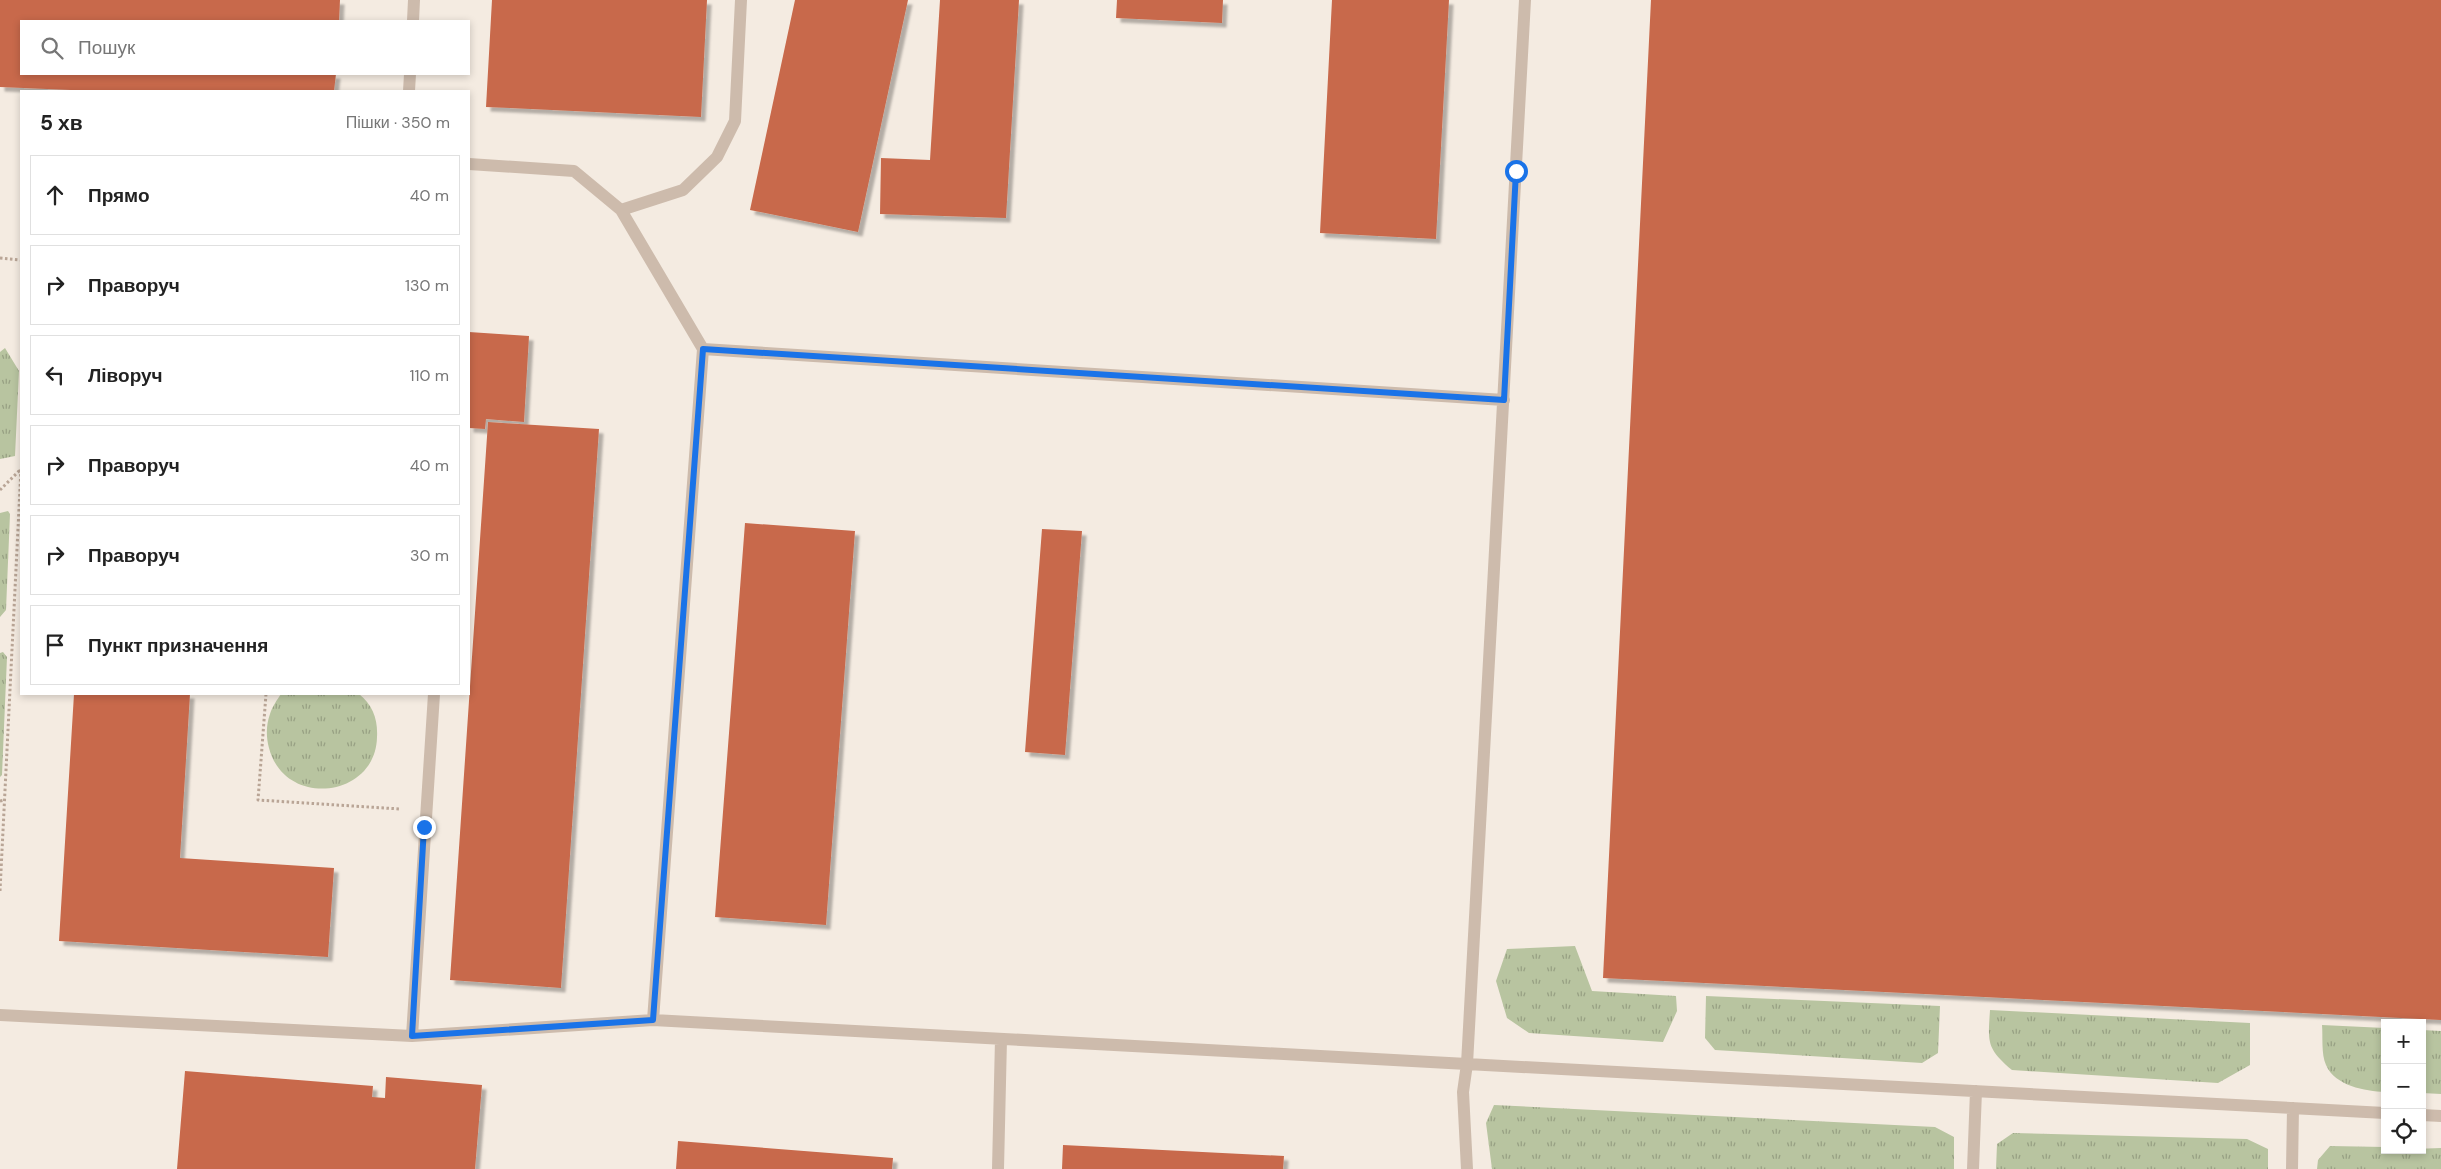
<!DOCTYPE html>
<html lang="uk">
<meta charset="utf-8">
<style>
body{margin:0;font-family:"DM Sans",sans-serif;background:#f6f6f6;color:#222}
.controls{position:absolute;right:15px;bottom:15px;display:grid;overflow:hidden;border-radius:0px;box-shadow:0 2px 8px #0003}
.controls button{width:45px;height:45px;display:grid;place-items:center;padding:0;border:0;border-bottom:1px solid #e0e0e0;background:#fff;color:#222;font:25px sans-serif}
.stop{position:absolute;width:15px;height:15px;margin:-11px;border:4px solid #1a73e8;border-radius:50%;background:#fff}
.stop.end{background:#1a73e8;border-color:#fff;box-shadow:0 1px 5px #0008}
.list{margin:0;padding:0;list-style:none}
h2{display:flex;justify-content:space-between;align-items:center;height:65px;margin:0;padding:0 20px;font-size:21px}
h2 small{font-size:16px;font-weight:400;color:#767676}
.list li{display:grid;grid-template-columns:32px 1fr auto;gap:15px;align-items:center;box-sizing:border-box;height:80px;margin:0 10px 10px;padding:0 10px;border:1px solid #e0e0e0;border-radius:0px}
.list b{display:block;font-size:19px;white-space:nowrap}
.list em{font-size:16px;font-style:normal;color:#767676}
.icon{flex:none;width:28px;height:28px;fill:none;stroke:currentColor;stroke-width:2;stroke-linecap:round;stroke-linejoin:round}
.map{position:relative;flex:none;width:2441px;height:1169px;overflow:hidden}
.search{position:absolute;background:#fff;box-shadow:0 2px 8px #0003;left:20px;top:20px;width:450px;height:55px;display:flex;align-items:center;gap:12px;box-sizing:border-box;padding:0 18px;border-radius:0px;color:#767676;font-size:19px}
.panel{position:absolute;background:#fff;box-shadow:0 2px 8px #0003;left:20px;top:90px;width:450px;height:605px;border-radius:0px}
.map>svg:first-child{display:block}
</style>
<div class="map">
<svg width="2441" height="1169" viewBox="0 0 2441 1169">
<defs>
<pattern id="grass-tufts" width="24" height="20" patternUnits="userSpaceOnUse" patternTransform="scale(1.25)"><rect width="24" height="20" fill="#b8c4a0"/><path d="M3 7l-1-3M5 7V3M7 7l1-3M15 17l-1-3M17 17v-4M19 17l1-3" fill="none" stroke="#97a083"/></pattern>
<filter id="shadow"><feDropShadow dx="4.5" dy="4.5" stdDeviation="1" flood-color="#0004"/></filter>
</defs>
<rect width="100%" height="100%" fill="#f4ebe1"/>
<path fill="url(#grass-tufts)" d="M5,348l14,23 -4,85 -15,3v-107z
M8,511l2,3 -4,96 -6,7v-104z
M3,652l4,5 -5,118 -2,2v-124z
M281,694h78c14,11 19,26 18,43 -1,61 -92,72 -108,11 -3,-11 -3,-23 1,-34 2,-7 7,-14 11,-20z
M1575,946l17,45 84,5 1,15 -14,31 -134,-9 -22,-15 -11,-37 11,-32z
M1706,996l234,10 -2,47 -16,10 -207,-13 -10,-12z
M1990,1010l260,13v42l-32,18 -206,-13c-26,-22 -24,-28 -22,-60z
M2322,1025l63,3v64c-20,-1 -50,-6 -59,-27 -5,-11 -3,-29 -4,-40z
M2422,1030l19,1v63l-19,-1z
M1494,1105l441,22 19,10v32h-462l-6,-46z
M2013,1133l234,6 21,10v20h-272l1,-25z
M2330,1146l55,1v3l56,-2v21h-124l1,-9z"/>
<path fill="#c8694b" filter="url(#shadow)" d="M0,0h340l-1,21h-318v53h315l-2,17h-239l-95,-4z
M492,0h215l-6,117 -215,-10z
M795,0h113l-50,232 -108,-22z
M940,0h79l-13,218 -126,-4 1,-56 49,2z
M1117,0h106l-1,23 -106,-5z
M1332,0h117l-13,239 -116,-6z
M1651,0h790v1020l-838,-42z
M469,332l60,4 -5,86 -38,-3 -1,10 -16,-1z
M488,422l111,7 -38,559 -111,-8z
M745,523l110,8 -29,394 -111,-8z
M1042,529l40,2 -17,224 -40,-3z
M74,694h116l-10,164 154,10 -6,89 -269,-16z
M185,1071l188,15 -1,11 13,1 1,-21 96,8 -7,84h-298z
M678,1141l215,17 -1,11h-216z
M1063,1145l221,11 -1,13h-221z"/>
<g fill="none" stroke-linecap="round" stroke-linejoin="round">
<path stroke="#b9a596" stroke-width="3" stroke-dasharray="2.5 2.5" stroke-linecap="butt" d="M0,258l21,2
M0,490l21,-21
M266,694l-8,106 142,9
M0,801l5,-1
M0,891l21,-423"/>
<path stroke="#cdbbac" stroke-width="12" d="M1525,0l-58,1064 918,49
M413,21l1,-21
M409,91l1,-17
M469,164l105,7 47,39 82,139
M621,210l62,-20 34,-33 18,-36 6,-121
M0,1015l412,21 22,-342
M653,1020l814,44 -4,28 4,77
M412,1036l241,-16 50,-671 801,51
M2422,1115l19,1
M998,1169l3,-130
M1973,1169l3,-78
M2292,1169l1,-61"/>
</g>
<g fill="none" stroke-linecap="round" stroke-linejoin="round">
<path stroke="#1a73e8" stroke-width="6" d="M424,827l-12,209 241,-16 50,-671 801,51 12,-229"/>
</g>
</svg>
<div class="controls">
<button>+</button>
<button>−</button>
<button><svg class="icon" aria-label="locate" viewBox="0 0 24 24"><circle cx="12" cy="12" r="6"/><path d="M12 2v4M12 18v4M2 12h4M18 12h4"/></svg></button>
</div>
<div class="stop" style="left:1516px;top:171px"></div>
<div class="stop end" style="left:424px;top:827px"></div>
<div class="search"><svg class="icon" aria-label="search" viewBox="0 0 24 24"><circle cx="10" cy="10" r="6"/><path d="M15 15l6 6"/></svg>Пошук</div>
<section class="panel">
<h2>5 хв<small>Пішки · 350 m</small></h2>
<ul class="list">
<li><svg class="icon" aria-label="ahead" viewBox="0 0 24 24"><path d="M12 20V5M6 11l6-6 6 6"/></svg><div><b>Прямо</b></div><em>40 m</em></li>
<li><svg class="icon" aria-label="right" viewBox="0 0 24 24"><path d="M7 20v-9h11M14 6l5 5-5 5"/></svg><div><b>Праворуч</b></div><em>130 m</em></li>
<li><svg class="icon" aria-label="left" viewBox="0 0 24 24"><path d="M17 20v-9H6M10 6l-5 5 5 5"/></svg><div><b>Ліворуч</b></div><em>110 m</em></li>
<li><svg class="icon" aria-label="right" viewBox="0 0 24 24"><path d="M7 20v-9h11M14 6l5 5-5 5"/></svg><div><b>Праворуч</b></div><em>40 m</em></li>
<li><svg class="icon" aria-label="right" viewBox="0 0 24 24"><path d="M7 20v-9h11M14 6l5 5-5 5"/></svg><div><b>Праворуч</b></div><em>30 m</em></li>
<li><svg class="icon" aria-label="arrive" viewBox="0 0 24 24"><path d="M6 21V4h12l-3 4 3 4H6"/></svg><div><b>Пункт призначення</b></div></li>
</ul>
</section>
</div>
